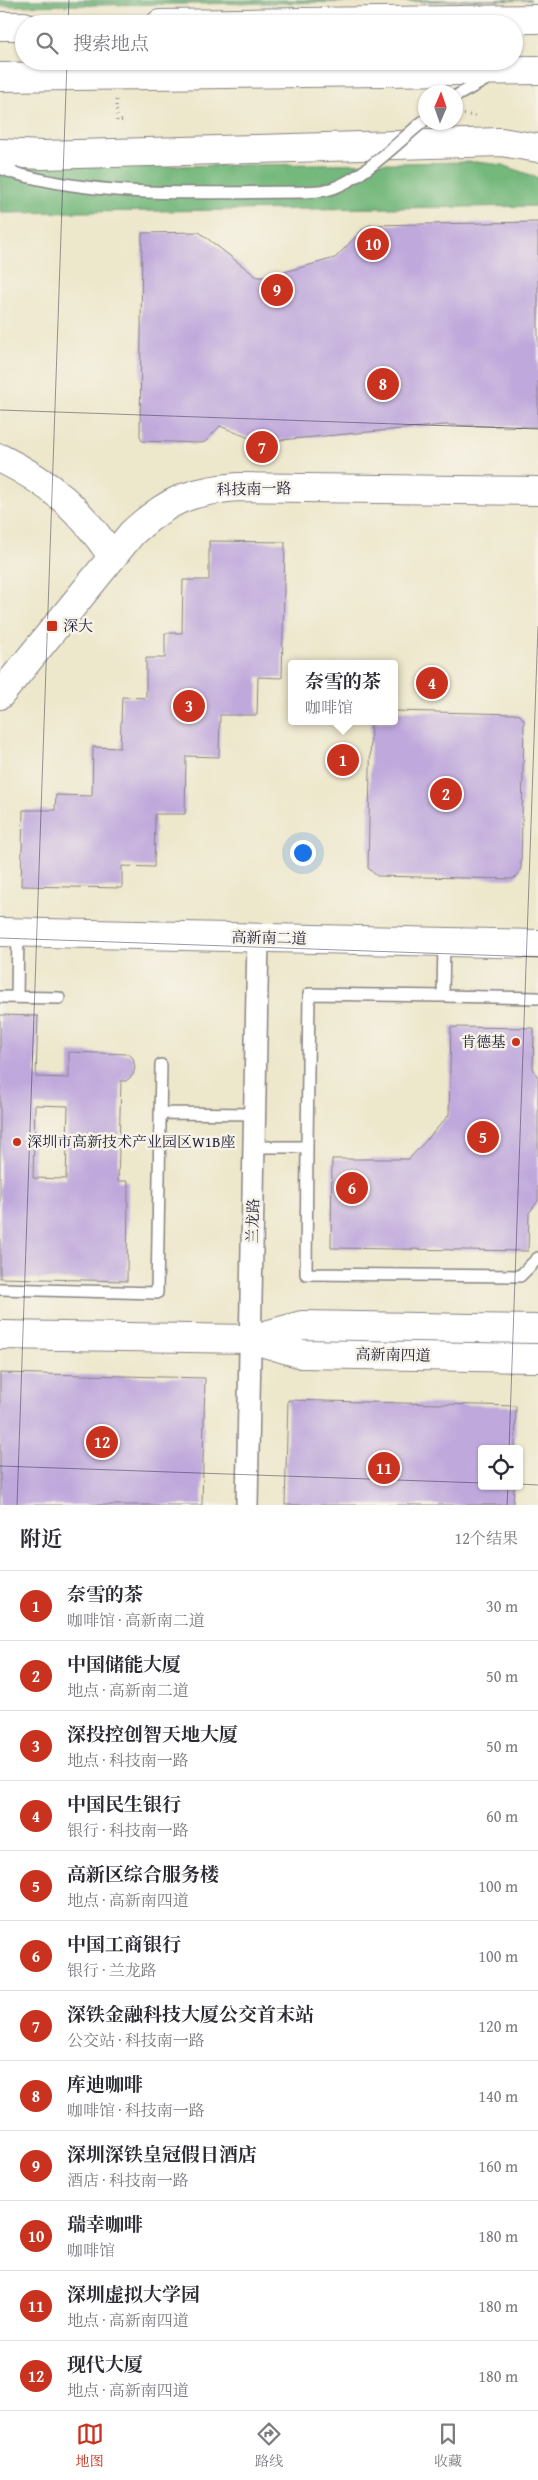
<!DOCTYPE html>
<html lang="zh">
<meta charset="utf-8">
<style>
body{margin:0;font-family:"Gentium Book Plus","Noto Serif SC",serif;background:#f2f2f3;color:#2b2b33}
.controls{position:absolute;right:15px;bottom:15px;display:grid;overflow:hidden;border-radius:5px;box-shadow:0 1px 4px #0004}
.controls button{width:45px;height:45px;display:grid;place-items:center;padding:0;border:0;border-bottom:1px solid #e1e1e2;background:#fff;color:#2b2b33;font:25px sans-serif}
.compass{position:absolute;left:418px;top:85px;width:45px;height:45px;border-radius:50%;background:#fff;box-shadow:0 1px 4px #0004;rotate:2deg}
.you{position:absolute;left:302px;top:852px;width:18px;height:18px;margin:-12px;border:4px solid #fff;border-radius:50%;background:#1a73e8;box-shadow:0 0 0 8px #1a73e833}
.badge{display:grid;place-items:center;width:32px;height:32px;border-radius:50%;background:#c8321e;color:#fff;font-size:16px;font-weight:700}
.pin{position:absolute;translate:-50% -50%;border:2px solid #fff;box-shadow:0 1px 5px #0006}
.popup{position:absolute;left:288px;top:660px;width:110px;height:65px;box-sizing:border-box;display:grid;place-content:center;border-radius:5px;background:#fff;filter:drop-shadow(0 1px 4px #0005);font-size:16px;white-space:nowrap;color:#7c7c81}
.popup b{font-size:19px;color:#2b2b33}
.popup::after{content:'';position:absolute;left:50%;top:100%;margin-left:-10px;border:10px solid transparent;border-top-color:#fff}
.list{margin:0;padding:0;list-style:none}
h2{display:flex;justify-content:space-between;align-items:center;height:65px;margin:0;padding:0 20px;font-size:21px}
h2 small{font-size:16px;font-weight:400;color:#7c7c81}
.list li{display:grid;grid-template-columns:32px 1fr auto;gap:15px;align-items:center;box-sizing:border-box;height:70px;padding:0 20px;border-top:1px solid #e1e1e2}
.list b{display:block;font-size:19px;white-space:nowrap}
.list p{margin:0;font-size:16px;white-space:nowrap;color:#7c7c81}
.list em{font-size:16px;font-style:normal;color:#7c7c81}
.icon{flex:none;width:28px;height:28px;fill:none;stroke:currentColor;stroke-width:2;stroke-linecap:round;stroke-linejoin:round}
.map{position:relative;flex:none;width:538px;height:1505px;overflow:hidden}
.search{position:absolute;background:#fff;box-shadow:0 1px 4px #0004;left:15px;right:15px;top:15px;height:55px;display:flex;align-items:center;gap:12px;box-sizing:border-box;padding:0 18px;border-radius:28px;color:#7c7c81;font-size:19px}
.sheet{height:905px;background:#fff}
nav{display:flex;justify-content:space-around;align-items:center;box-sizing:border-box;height:70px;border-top:1px solid #e1e1e2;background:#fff;font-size:14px;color:#7c7c81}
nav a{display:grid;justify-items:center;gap:2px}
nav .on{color:#c8321e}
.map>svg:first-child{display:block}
</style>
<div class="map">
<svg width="538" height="1505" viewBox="0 0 538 1505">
<rect width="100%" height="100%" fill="#f7f3e8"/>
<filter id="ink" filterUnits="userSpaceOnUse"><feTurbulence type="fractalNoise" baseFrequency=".02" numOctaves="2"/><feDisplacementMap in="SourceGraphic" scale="10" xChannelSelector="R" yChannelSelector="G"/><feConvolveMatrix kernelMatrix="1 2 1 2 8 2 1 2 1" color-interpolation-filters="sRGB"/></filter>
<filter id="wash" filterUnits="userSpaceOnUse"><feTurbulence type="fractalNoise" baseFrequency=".0096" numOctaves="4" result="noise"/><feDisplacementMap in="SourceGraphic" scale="20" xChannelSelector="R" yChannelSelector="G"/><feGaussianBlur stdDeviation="1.12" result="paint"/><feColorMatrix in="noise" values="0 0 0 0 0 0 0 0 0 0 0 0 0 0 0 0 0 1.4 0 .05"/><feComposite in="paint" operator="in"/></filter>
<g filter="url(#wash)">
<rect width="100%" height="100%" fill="#ede7cb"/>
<path fill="#74b87b" stroke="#4b6d5b" d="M0,0h531l-531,6z
M0,160l84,7 392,-5 27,3 35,13v28l-538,7z"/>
<g id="blocks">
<path fill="#bfa8dc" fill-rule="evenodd" d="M538,222v205l-93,-2 -186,17 -39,-16 -15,16 -5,1 -58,-2 -2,-5 2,-203 57,-1 58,45h9l69,-19 30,-31 5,-2z
M209,541l76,1 -3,136 -24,-1 -1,38h-37l-1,42 -33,-1 -1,58h-30l-1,53 -32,-1v22l-101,-2 2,-76h32l1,-15 36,1 1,-49 27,1 2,-51 24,1v-40h19v-25h17l1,-53h26z
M394,711l121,3 5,1 4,5 -3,148 -4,9 -6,2 -134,-3 -9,-8 3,-146 23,-1z
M0,1015l38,1 -2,61 33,1v-26l60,2 4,4 2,10 -2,7 -7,6h-5l-3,100h10l-1,100 -127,-3zM35,1105l33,1 -2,73 -33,-1z
M451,1027l83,1 -1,40 5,10v123l-9,12 -1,38 -197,-3 1,-89h77l40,-44z
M0,1373l205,5 -3,127h-202z
M288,1400l228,6 -1,43h-33v37h32l-1,19h-228z"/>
</g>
</g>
<g filter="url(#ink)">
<use href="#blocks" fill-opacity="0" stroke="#888483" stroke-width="1"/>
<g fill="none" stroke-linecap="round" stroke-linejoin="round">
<defs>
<path id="service" d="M456,96l33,-18
M0,168l14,5
M443,996l95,2
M0,997l59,1
M17,997l1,-65
M161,1113l94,1
M254,1147h53l2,-153 134,2 1,-55
M307,1147l-1,127 214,2 18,-18
M0,1289l157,4 4,-228"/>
<path id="minor" d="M247,1505l11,-567"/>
<path id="tertiary" d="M0,458c51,25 80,51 112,98
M0,695l132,-162c36,-33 58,-42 106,-46l300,4
M0,932l538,12
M0,1335l251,4 51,15 236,4
M251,1339l51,-14 236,4"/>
<path id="secondary" d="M0,77l538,-7"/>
<path id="primary" d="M160,24l378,-5
M0,26h24
M0,153l43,2 458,-13 37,6"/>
</defs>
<use href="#service" stroke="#888483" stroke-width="14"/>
<use href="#minor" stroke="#888483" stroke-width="24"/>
<use href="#tertiary" stroke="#888483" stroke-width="30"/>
<use href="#secondary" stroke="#888483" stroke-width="30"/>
<use href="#primary" stroke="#888483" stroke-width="30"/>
<path stroke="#888483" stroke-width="3" stroke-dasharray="1 4" stroke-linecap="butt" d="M116,100l1,21 8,-1
M459,114l18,2"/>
<use href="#service" stroke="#fff" stroke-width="11"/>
<use href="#minor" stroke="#fff" stroke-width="21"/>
<use href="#tertiary" stroke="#fff" stroke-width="28"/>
<use href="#secondary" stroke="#fff" stroke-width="28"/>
<use href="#primary" stroke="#fff" stroke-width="28"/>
<defs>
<path id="service-bridge" d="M14,173c94,26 192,19 288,19 8,-1 16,0 24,-2 33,-7 73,-49 100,-71"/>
</defs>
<use href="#service-bridge" stroke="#888483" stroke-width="14" stroke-linecap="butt"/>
<use href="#service-bridge" stroke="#fff" stroke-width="11"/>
</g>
</g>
<path fill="none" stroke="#22223b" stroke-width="1" stroke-opacity="0.45" d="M68,24l1,-24M0,410l538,19M0,938l538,19M509,1449l29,-823M0,1466l482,17M519,1484l19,1M17,1505l50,-1444M507,1505l1,-19"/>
<g fill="#c8321e" stroke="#f7f3e8" stroke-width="2">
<rect x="46" y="620" width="12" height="12" rx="2.5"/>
<circle cx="516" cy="1042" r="5"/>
<circle cx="17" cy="1142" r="5"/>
</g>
<g text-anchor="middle" stroke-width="5" stroke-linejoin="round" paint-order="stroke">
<g font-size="15" fill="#22223b" stroke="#f7f3e8">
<text transform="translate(254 489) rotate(-1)" y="5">科技南一路</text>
<text transform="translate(269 938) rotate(1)" y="5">高新南二道</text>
<text transform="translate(253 1221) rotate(-89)" y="5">兰龙路</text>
<text transform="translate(393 1355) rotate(1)" y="5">高新南四道</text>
</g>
<g font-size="15" fill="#22223b" stroke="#f7f3e8" text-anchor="start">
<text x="63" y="631">深大</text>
<text x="506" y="1047" text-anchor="end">肯德基</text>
<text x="27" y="1147">深圳市高新技术产业园区W1B座</text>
</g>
</g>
</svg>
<div class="controls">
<button><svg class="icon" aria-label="locate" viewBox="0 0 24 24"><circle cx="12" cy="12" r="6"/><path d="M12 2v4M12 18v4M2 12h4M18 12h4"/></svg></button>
</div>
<svg class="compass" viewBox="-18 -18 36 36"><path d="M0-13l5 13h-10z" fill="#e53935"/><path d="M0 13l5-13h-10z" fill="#7c7c81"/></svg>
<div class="you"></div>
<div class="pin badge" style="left:343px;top:760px">1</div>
<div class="popup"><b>奈雪的茶</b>咖啡馆</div>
<div class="pin badge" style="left:446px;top:794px">2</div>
<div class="pin badge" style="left:189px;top:706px">3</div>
<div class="pin badge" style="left:432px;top:683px">4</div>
<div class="pin badge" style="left:483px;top:1137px">5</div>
<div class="pin badge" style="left:352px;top:1188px">6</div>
<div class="pin badge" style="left:262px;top:447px">7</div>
<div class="pin badge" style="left:383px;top:384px">8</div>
<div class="pin badge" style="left:277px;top:290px">9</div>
<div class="pin badge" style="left:373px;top:244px">10</div>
<div class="pin badge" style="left:384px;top:1468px">11</div>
<div class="pin badge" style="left:102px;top:1442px">12</div>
<div class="search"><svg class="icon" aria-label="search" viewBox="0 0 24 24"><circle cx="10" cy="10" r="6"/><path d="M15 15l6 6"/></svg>搜索地点</div>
</div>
<section class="sheet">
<h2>附近<small>12个结果</small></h2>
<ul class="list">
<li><span class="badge">1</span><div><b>奈雪的茶</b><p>咖啡馆 · 高新南二道</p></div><em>30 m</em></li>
<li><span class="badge">2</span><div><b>中国储能大厦</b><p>地点 · 高新南二道</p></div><em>50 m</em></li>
<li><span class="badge">3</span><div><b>深投控创智天地大厦</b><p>地点 · 科技南一路</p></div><em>50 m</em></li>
<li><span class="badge">4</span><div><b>中国民生银行</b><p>银行 · 科技南一路</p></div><em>60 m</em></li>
<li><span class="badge">5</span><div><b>高新区综合服务楼</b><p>地点 · 高新南四道</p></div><em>100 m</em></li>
<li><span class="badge">6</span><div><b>中国工商银行</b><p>银行 · 兰龙路</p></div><em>100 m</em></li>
<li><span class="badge">7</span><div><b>深铁金融科技大厦公交首末站</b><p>公交站 · 科技南一路</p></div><em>120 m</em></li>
<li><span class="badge">8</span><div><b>库迪咖啡</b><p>咖啡馆 · 科技南一路</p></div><em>140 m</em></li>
<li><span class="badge">9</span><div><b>深圳深铁皇冠假日酒店</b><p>酒店 · 科技南一路</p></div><em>160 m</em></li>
<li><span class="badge">10</span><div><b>瑞幸咖啡</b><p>咖啡馆</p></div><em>180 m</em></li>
<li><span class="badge">11</span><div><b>深圳虚拟大学园</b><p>地点 · 高新南四道</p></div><em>180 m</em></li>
<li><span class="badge">12</span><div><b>现代大厦</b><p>地点 · 高新南四道</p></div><em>180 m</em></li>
</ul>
</section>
<nav>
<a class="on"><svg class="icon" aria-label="map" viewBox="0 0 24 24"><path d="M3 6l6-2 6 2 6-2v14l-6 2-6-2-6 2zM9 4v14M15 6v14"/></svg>地图</a>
<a><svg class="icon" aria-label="directions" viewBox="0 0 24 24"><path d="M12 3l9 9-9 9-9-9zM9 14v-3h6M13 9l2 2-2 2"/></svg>路线</a>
<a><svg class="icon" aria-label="saved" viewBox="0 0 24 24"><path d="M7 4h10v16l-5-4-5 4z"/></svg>收藏</a>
</nav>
